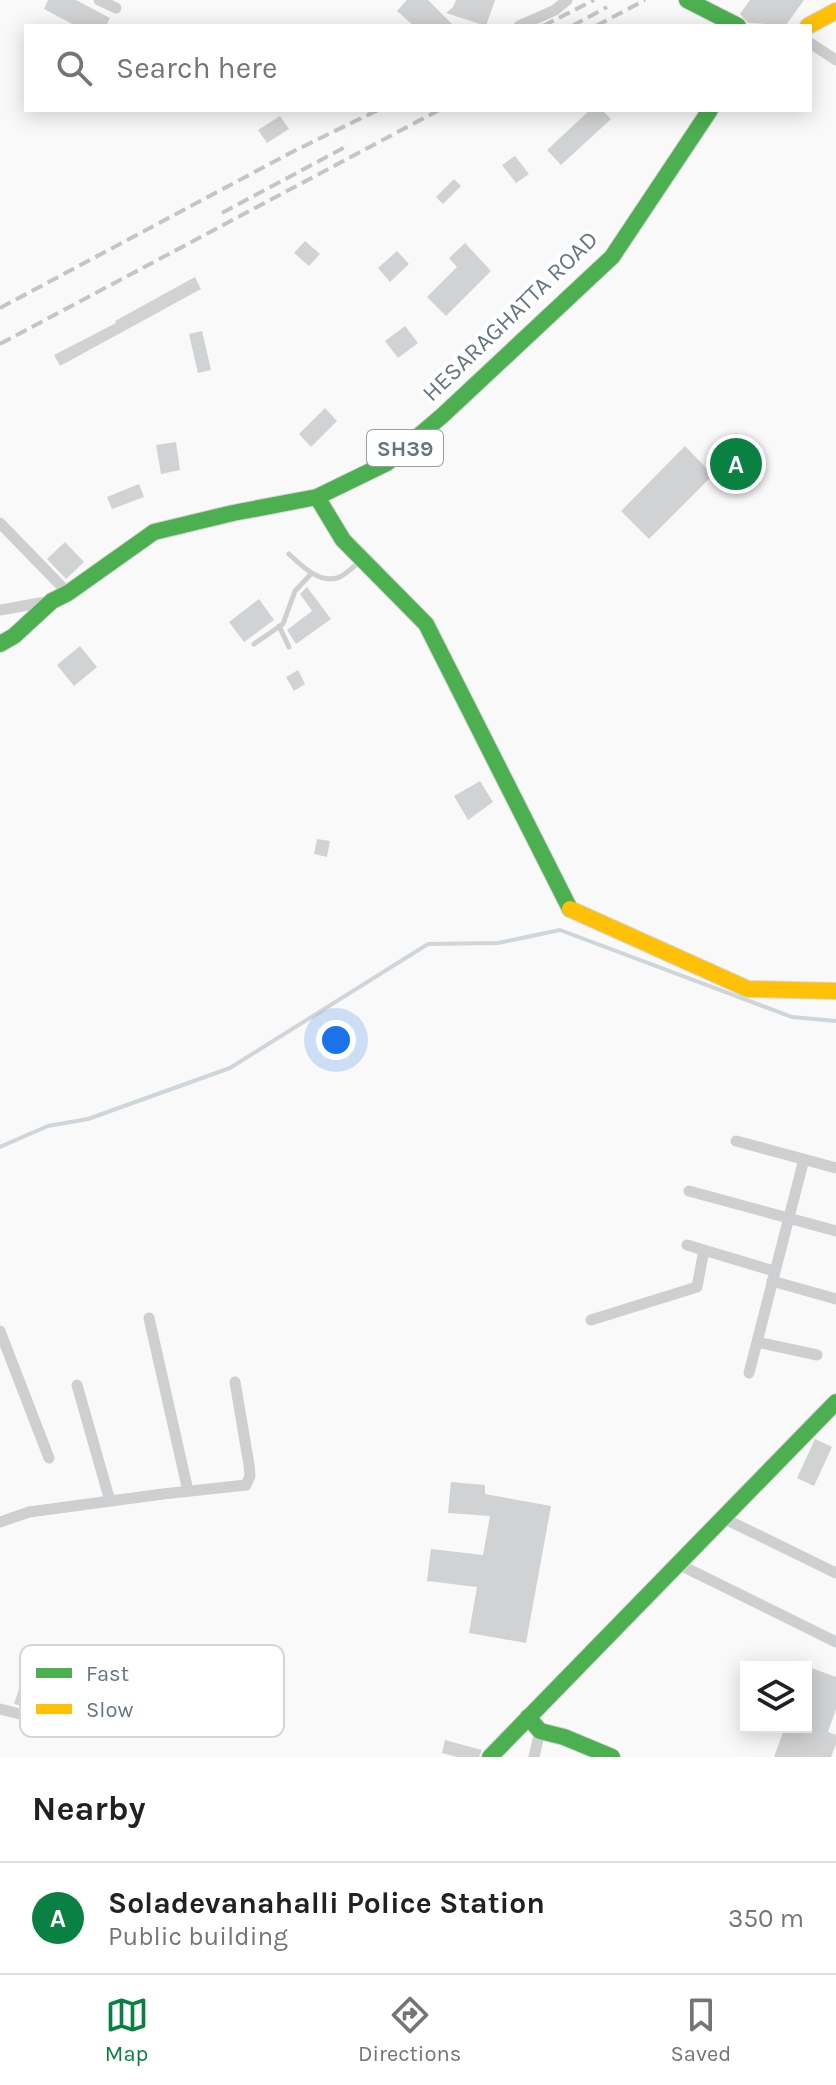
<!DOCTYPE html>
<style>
body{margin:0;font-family:Karla,sans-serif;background:#f6f6f6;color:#202124}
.controls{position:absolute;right:24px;bottom:24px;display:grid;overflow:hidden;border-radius:0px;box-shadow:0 4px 20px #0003}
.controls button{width:72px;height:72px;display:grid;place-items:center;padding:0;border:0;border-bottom:2px solid #e0e0e0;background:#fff;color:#202124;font:40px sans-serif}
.you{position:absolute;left:336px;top:1040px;width:28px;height:28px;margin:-20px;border:6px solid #fff;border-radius:50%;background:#1a73e8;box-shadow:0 0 0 12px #1a73e833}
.badge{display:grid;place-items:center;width:52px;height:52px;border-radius:50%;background:#0b8043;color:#fff;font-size:26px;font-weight:700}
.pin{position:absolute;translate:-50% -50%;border:4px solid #fff;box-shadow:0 2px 8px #0006}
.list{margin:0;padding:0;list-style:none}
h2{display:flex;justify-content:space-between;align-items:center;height:104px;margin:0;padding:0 32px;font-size:34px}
h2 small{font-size:26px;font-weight:400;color:#757577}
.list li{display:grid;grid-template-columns:52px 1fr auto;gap:24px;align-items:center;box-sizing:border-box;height:112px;padding:0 32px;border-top:2px solid #e0e0e0}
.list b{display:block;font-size:30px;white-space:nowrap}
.list p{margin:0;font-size:26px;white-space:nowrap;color:#757577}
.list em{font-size:26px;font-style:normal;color:#757577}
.icon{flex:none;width:44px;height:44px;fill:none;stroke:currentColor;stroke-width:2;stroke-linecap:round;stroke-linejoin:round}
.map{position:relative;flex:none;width:836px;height:1757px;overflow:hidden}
.search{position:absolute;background:#fff;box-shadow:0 4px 20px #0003;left:24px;right:24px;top:24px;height:88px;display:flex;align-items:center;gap:20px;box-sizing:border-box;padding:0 28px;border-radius:0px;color:#757577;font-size:30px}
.sheet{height:216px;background:#fff}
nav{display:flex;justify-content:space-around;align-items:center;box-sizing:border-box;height:112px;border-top:2px solid #e0e0e0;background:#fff;font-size:22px;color:#757577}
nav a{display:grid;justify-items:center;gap:4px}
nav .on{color:#0b8043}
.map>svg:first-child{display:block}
</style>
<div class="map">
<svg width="836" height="1757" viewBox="0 0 836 1757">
<rect width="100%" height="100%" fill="#f9f9f9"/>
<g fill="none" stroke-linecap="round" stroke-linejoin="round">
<path stroke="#ced6d9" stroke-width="4" d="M0,1147l48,-21 40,-7 142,-51 198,-124 70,-1 62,-13 232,87 44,4"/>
</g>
<path fill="#d0d2d3" d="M48,0h28l34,18 -4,8h-30l-32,-17z
M407,0h21l26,26h-40l-17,-15z
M456,0h39l-9,26 -40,-13 7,-6z
M750,0h54l-18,25 -38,-2 -8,-9z
M590,110h12l9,9 -50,46 -14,-15z
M280,116l9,13 -22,14 -9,-13z
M515,156l14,18 -13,9 -14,-18z
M454,179l7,7 -18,18 -7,-7z
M305,241l15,13 -11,12 -15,-13z
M465,243l26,28 -45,45 -19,-19 30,-30 -8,-9z
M397,251l12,13 -19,18 -12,-14z
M195,277l6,12 -141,77 -6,-11 62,-32 -1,-2z
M405,326l13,17 -20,15 -13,-17z
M202,331l9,39 -13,3 -9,-39z
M325,408l12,13 -26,26 -12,-13z
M176,442l4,28 -19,4 -5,-29z
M685,446l28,29 -64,64 -28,-28z
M139,484l5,13 -32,12 -5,-12z
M65,542l19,20 -18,17 -19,-20z
M307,587l24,32 -35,25 -9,-14 25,-19 -12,-17z
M259,599l15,21 -30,22 -15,-20z
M80,646l17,21 -23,19 -17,-21z
M298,670l7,14 -11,7 -8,-14z
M480,781l13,21 -25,18 -14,-24z
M317,839l13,2 -3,16 -13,-3z
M815,1439l17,8 -18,39 -17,-8z
M451,1482l34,3v9l66,12 -25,137 -57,-10 8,-46 -50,-6 4,-32 52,6 7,-39 -42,-3z
M806,1666l30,11v32l-8,23 8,3v9l-5,13h-57l11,-30h21z
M45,1670l10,3 -11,38 -30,-7 7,-21 19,6z
M445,1740l37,10 -3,7h-22l-15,-4z"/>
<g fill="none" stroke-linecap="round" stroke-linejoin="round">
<defs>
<path id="fast" d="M687,0l51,26
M317,497l26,43 83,84 144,285
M0,644l14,-8 38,-35 16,-8 86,-61 79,-19 84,-16 70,-34 56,-48 169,-158 98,-147
M528,1717l12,14 24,6 48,20
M490,1757l346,-355"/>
<path id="slow" d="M808,26l28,-15
M570,909l178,80 88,2"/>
</defs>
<use href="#fast" stroke="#d5d6d7" stroke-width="18"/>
<use href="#slow" stroke="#d5d6d7" stroke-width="18"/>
<path stroke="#cecfd0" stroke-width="5" d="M289,554c12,11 29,29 48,24 7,-2 16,-11 22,-16
M279,626l10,21
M254,644l29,-20 12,-33 17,-18"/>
<path stroke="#cecfd0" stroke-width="11" d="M99,0l17,8
M519,26l36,-16 12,-10
M810,43l26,17
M0,523l68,70
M0,610l51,-9
M736,1141l100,27
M689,1191l147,40
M687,1245l87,26
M772,1281l64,18
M149,1318l39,173
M591,1320l106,-33 7,-37
M0,1331l49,127
M757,1342l60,13
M749,1373l55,-214
M77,1385l33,116
M723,1518l113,55
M0,1522l29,-10 134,-18 83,-9 4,-9 -1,-11 -14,-83
M678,1564l158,78
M0,1709l44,11
M534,1757l6,-26"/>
<use href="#fast" stroke="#4caf50" stroke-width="16"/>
<use href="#slow" stroke="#ffc107" stroke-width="16"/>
<path stroke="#c3c5c6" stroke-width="4" stroke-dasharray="12 6" stroke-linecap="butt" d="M543,26l51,-26
M572,26l35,-19
M596,26l49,-26
M222,213l127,-68
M0,308l294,-157 84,-41
M0,344l439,-234"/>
</g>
<g text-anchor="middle" stroke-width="8" stroke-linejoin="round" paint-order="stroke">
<rect fill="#fff" stroke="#939fa8" stroke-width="2" x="367" y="430" width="76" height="36" rx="6"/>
<g font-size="22" font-weight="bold" fill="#657683">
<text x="405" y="456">SH39</text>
</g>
<g font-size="24" fill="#657683" stroke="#fff">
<text transform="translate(510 316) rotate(-44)" y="8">HESARAGHATTA ROAD</text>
</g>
</g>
<rect x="20" y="1645" width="264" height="92" rx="12" fill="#fff" stroke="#d1d6da" stroke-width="2"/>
<rect x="36" y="1668" width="36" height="10" fill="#4caf50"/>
<rect x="36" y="1704" width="36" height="10" fill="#ffc107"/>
<g font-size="22" fill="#657683">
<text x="86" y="1681">Fast</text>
<text x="86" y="1717">Slow</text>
</g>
</svg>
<div class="controls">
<button><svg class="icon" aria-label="layers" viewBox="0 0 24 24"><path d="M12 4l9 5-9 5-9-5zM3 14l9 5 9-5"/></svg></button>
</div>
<div class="you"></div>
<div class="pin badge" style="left:736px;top:464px">A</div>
<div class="search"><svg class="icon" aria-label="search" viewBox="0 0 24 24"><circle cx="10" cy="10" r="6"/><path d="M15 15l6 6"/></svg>Search here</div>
</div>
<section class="sheet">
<h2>Nearby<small></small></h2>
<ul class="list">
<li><span class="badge">A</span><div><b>Soladevanahalli Police Station</b><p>Public building</p></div><em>350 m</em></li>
</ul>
</section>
<nav>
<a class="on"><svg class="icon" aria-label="map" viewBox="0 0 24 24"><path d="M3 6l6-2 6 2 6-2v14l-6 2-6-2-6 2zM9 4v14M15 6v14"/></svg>Map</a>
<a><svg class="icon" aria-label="directions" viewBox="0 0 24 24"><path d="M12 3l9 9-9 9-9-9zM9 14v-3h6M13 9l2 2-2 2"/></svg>Directions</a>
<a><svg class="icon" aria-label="saved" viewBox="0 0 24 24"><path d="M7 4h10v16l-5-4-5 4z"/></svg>Saved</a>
</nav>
